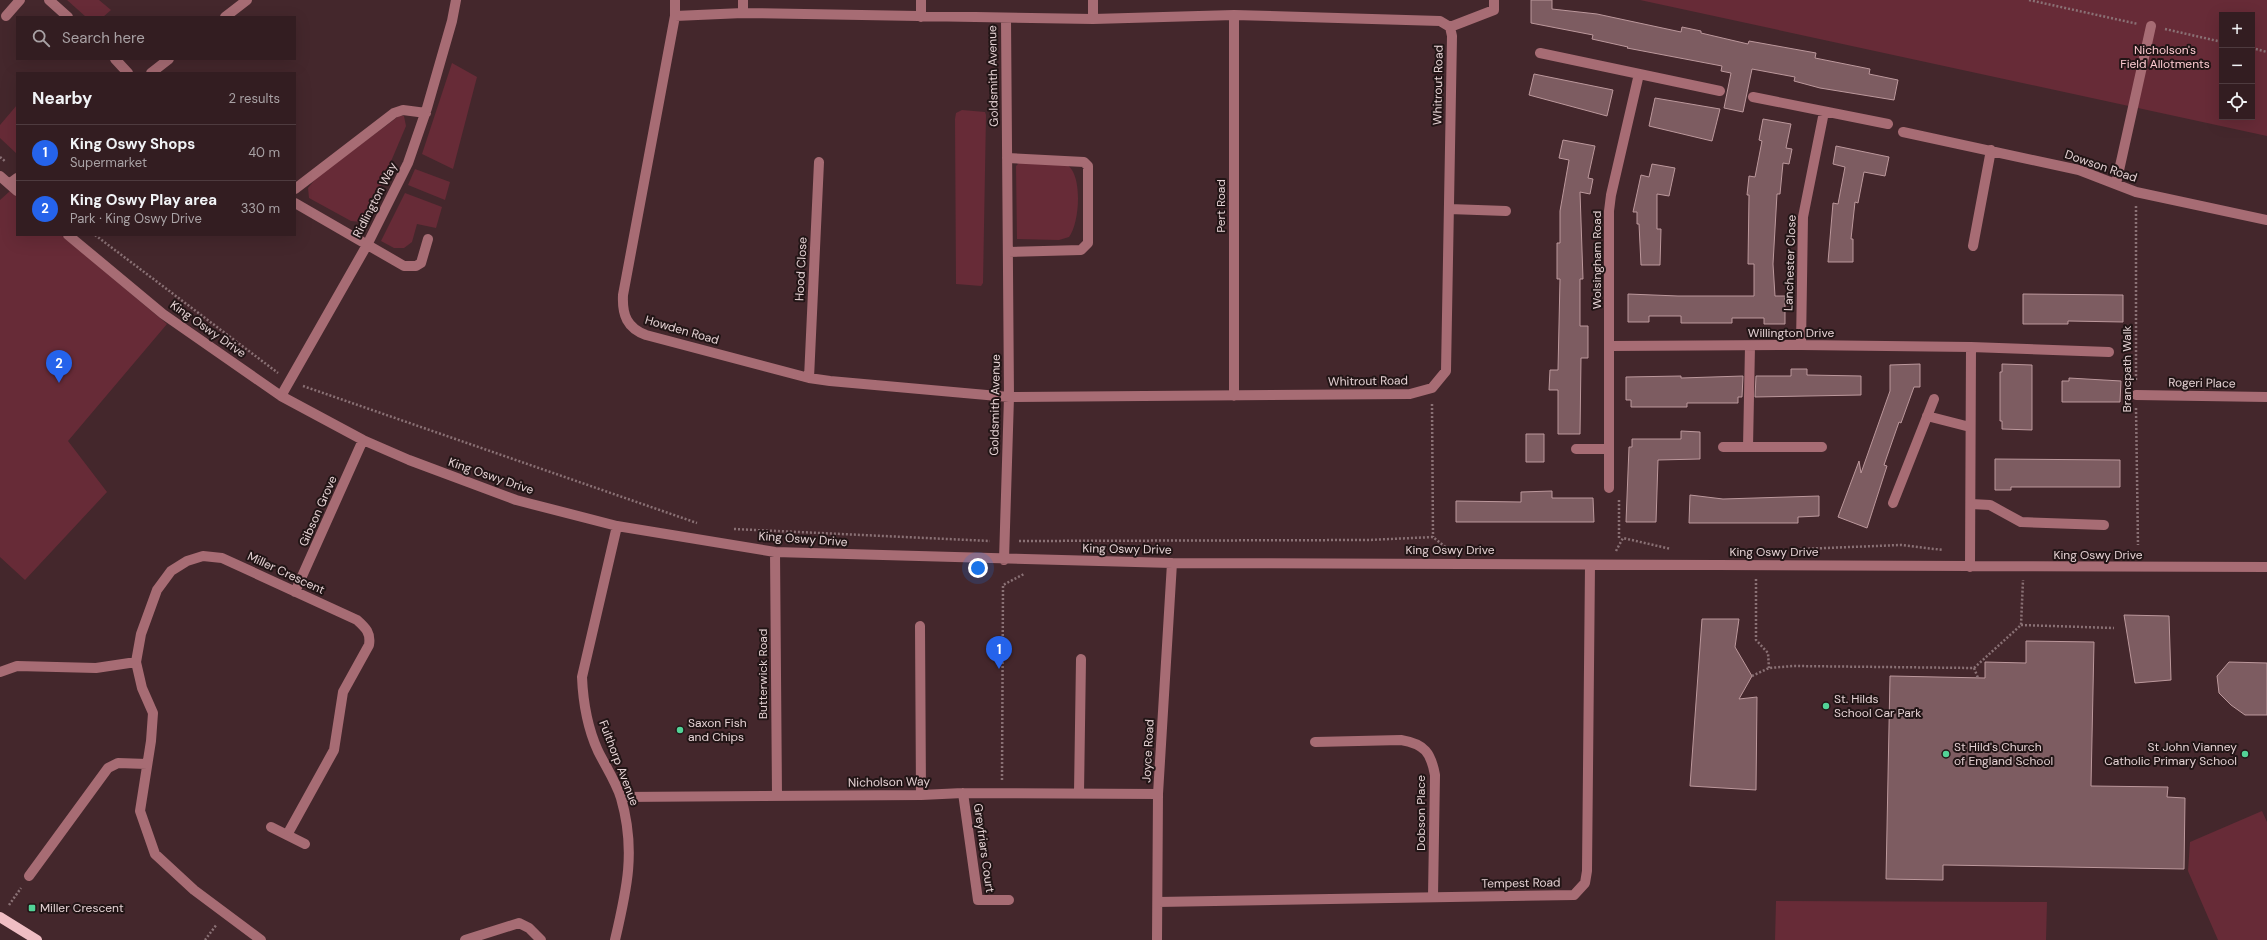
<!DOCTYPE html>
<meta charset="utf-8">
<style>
body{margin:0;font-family:"DM Sans",sans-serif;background:#3e2a2e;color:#f1f3f6}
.controls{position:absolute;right:12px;top:12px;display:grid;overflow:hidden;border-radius:0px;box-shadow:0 4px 16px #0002}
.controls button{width:36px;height:36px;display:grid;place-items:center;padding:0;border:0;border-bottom:1px solid #4e3b3f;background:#331d21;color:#f1f3f6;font:20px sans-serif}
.you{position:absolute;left:978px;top:568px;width:14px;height:14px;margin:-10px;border:3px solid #fff;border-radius:50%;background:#1a73e8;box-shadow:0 0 0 6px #1a73e833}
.badge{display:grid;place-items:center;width:26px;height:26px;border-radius:50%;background:#2563eb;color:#fff;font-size:13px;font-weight:700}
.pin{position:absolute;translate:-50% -33px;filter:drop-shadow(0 1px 2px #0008)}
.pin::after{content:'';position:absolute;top:21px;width:14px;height:12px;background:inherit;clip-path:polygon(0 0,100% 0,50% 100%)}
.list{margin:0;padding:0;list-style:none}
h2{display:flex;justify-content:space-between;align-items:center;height:52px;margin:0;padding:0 16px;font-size:17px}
h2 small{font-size:13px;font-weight:400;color:#a9a2a5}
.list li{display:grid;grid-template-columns:26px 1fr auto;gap:12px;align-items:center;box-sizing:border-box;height:56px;padding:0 16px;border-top:1px solid #4e3b3f}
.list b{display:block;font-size:15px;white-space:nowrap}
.list p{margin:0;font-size:13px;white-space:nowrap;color:#a9a2a5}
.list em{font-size:13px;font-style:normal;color:#a9a2a5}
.icon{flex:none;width:22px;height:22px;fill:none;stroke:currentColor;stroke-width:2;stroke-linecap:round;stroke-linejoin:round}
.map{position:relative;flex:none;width:2267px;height:940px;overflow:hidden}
.search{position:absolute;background:#331d21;box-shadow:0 4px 16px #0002;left:16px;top:16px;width:280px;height:44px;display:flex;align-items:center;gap:10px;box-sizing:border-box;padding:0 14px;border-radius:0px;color:#a9a2a5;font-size:15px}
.panel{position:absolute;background:#331d21;box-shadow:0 4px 16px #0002;left:16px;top:72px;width:280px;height:164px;border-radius:0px}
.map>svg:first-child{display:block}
</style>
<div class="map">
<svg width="2267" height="940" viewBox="0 0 2267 940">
<rect width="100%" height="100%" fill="#44272c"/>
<path fill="#672b37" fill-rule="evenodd" d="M67,0h32l12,10 -8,7h-17z
M1640,0h627v136zM2222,15h30v102h-30z
M452,63l25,14 -24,92 -31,-15z
M17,105v49l-17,-16v-13z
M962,110l23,2 1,3 -3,168 -2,3 -25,-2 -1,-165 1,-6z
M399,116h5l2,10 -28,66 -17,30 -10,-1 -42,-23 -1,-10 9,-11z
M1019,163c13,0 31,-3 44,0 21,5 17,60 6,74l-10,3 -42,-1 -1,-73z
M415,169l35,13 -5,18 -37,-15z
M10,191l7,6v38h44l106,89 -99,117 39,51 -82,88 -25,-23v-357z
M405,193l37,14 -6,21 -19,-4 -5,18 -8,6h-10l-13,-7z
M2262,811l5,11v118h-49l-30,-69 2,-29z
M1776,901l271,1 -1,38h-271z"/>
<path fill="#7d5c61" stroke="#bc989c" d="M1531,0h21v9l45,5 84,18 1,-5 19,4v2l47,11 1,-3 67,12 -1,5 55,11 -1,5 29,6 -4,20 -74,-12 -26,-7 1,-4 -43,-8 -9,43 -19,-4 7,-35 -10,-2 1,-5 -95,-18 1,-1 -36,-8 1,-4 -62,-12z
M1534,74l79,16 -6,26 -78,-21z
M1655,98l65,11 -8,32 -63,-15z
M1763,119l28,5 -5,24 6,1 -3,15 -6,-1 -3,31h-3l-4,70 2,32h10v28h-21v-6h-32v5h-51v-7h-32v6h-21v-28l50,2h76v-32h-6l1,-69h-2l2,-19 6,1 7,-36 -3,-1z
M1563,140l32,6 -7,32 5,1 -3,15 -10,-2 3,87h-3v47h8v32h-7l-1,76h-22v-44h-9l1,-20h8l2,-91h-3v-36h3v-32l9,-51 -10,-2z
M1836,146l53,11 -4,19 -21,-4 -6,31 -3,-1 -4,37h2v23h-25l5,-59 5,1 7,-37 -12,-3z
M1652,164l23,4 -6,28 -12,-2v35h4l-1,36h-19l-2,-41h-2v-12h-4l8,-37 8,2z
M2023,294l100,1v27l-55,-1v3h-45z
M1920,364v23h-6l-13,36 -2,-1 -15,43 3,1 -20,62 -29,-11 21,-56 2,12 29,-82v-26z
M2002,364l30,1v65l-30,-1v-8h-2v-49h2z
M1791,369h16v6l54,1v19l-106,2 1,-21h35z
M1681,376v2l62,-2 -1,21h-4v6h-51v4h-56v-7h-5v-23z
M2069,378l52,3 -1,21h-58v-21h7z
M1681,431l19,1v27l-42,1 -2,62h-30l3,-75h3v-8h49z
M1526,434h18v28h-18z
M1995,459l125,1v27h-109v3h-16z
M1552,491v7h41l1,24h-138v-21l65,1v-10z
M1690,495l33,4 96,-3v20l-21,1v6h-109z
M2124,615l45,1 2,64 -36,3z
M1702,619h37l-4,28 17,29 -13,23 18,-2 -1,93 -66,-4z
M2026,641l68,1 -3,144 77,1 -1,10 18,1 -1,71 -241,-4v15l-57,-1 4,-203 95,2v-16l41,1z
M2229,662l38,1v52h-22l-14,-10 -12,-12 -2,-17z"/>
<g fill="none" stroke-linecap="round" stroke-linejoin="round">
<path stroke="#8a7175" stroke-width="2.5" stroke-dasharray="2 2" stroke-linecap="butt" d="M2029,0l109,24
M2165,29l57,13
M2252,48l15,4
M0,157l6,5
M2136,206v175
M95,235l183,138
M303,386l394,137
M1432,404l1,133
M2136,408l2,137
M734,529l256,12
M1619,538v-40
M1019,541l350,-1 64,-3 15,12
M1800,549l101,-4 42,5
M1616,551l7,-13 48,11
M1756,579v61l12,13 1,15
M2021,625l93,3
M1974,668l4,10
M1752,676l17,-8 24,-2 181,2 47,-43 2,-45
M1002,780l1,-195 21,-11
M9,905l12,-17
M205,940l12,-16"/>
<path stroke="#a76c74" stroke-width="10" d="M49,0l19,17
M675,0v16l-52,279c-1,20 4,33 23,40l163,43 21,3 179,16 401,-3 22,-6 14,-17 6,-335 -2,-9
M1093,0v19
M743,13v-13
M6,16l14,-16
M675,16l68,-3 350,6 141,-4 206,6 10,6
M225,17l22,-17
M921,17v-17
M1450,27l44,-17v-10
M1540,53l180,38
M115,59l13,14
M151,73l18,-14
M1753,97l135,27
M1903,132l176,38 57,22 131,28
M1007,158l77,4 4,4v77l-7,7 -73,2
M0,176l17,15
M9,184l8,-6
M2116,184l35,-158
M295,189l99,-76 9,-3 23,3
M295,203l109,63h12l5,-3 7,-24
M1449,209l57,2
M68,235l95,79 118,82 82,44 46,20 107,40 101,26 158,26 397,11 1095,4
M1973,246l18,-96
M1801,345l2,-128 21,-105
M1610,346l191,-1 170,2 138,5
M809,378l10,-216
M2136,395l131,2
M281,396l86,-151 41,-82 19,-55 25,-87 4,-21
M1234,396v-381
M1927,416l43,11
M1723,447h99
M1748,447l2,-101
M1576,449h33
M1609,488v-277l2,-16 28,-121
M1893,503l41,-104
M1971,504l19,1 31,17 83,3
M775,552l2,244
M1004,560l5,-163 -3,-378
M1970,567l1,-220
M295,592l68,-152
M920,626l1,169
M0,672l17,-6 79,2 40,-6
M1315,742l86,-2c24,4 30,13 34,35l-2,121
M963,793l15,107h31
M1079,793l2,-134
M621,797l300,-2 42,-2 195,1
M271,827l34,17
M29,876l79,-108 10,-5 29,1
M1158,902l416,-7 11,-12 2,-12 3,-306
M261,940l-67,-50 -39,-36 -15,-43 11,-70 2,-28 -11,-25 -6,-26 5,-28 16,-44 14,-19 16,-10 16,-5 19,2 135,62c9,8 14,13 12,25l-26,47 -9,58 -47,85
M465,940l54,-17 10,5 12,12
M615,940c12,-51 21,-90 6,-142 -5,-16 -15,-31 -23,-47 -10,-22 -15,-50 -16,-74l35,-151
M1157,940l1,-146 14,-231"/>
<path stroke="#f0bec4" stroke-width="10" d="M0,917l37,23"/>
</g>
<g fill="#52d397" stroke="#221516" stroke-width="1.5">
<circle cx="1826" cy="706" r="4"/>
<circle cx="680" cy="730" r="4"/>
<circle cx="1946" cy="754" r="4"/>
<circle cx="2245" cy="754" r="4"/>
<rect x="28" y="904" width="8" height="8" rx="2"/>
</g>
<g text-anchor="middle" stroke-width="4" stroke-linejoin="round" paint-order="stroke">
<g font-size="12" fill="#feccd2" stroke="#221516">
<text x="2165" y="54">Nicholson's<tspan x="2165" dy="14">Field Allotments</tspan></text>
</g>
<g font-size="12" fill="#e5d2d4" stroke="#221516">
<text transform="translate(993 76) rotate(-91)" y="4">Goldsmith Avenue</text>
<text transform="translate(1438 85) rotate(-89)" y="4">Whitrout Road</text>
<text transform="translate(2101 166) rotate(19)" y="4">Dowson Road</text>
<text transform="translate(375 200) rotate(-63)" y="4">Ridlington Way</text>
<text transform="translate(1221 206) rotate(-90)" y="4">Pert Road</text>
<text transform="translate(1597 260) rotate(-90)" y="4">Wolsingham Road</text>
<text transform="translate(1790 263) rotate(-88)" y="4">Lanchester Close</text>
<text transform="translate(801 269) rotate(-87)" y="4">Hood Close</text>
<text transform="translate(208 329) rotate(35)" y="4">King Oswy Drive</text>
<text transform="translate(682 330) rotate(16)" y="4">Howden Road</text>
<text x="1791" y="337">Willington Drive</text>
<text transform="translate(2127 369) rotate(-90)" y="4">Brancpath Walk</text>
<text transform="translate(1368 381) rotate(-1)" y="4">Whitrout Road</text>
<text transform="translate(2202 383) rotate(1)" y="4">Rogeri Place</text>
<text transform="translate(995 405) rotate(-89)" y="4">Goldsmith Avenue</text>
<text transform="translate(491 476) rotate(19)" y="4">King Oswy Drive</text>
<text transform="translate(318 511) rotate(-66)" y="4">Gibson Grove</text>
<text transform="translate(803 539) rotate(4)" y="4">King Oswy Drive</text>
<text transform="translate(1127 549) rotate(1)" y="4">King Oswy Drive</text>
<text x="1450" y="554">King Oswy Drive</text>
<text x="1774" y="556">King Oswy Drive</text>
<text x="2098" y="559">King Oswy Drive</text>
<text transform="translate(286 573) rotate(25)" y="4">Miller Crescent</text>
<text transform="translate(763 674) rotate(-90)" y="4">Butterwick Road</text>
<text transform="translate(1148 751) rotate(-87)" y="4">Joyce Road</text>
<text transform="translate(619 763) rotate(69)" y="4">Fulthorp Avenue</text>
<text transform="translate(889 782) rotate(-1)" y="4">Nicholson Way</text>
<text transform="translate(1421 813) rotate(-90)" y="4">Dobson Place</text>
<text transform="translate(984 848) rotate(82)" y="4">Greyfriars Court</text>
<text transform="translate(1521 883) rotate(-1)" y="4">Tempest Road</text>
</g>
<g font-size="12" fill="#e5d2d4" stroke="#221516" text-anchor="start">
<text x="1834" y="703">St. Hilds<tspan x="1834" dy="14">School Car Park</tspan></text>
<text x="688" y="727">Saxon Fish<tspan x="688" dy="14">and Chips</tspan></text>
<text x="1954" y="751">St Hild's Church<tspan x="1954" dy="14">of England School</tspan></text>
<text x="2237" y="751" text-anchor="end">St John Vianney<tspan x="2237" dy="14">Catholic Primary School</tspan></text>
<text x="40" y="912">Miller Crescent</text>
</g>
</g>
</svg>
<div class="controls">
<button>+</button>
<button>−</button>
<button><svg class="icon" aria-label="locate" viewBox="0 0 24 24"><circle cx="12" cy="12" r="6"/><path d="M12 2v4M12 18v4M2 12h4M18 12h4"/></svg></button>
</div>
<div class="you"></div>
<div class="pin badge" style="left:999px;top:669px">1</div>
<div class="pin badge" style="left:59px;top:383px">2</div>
<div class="search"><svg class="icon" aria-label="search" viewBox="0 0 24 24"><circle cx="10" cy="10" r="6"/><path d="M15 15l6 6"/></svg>Search here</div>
<section class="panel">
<h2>Nearby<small>2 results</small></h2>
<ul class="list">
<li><span class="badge">1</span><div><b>King Oswy Shops</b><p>Supermarket</p></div><em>40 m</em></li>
<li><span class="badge">2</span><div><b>King Oswy Play area</b><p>Park · King Oswy Drive</p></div><em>330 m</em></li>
</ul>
</section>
</div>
